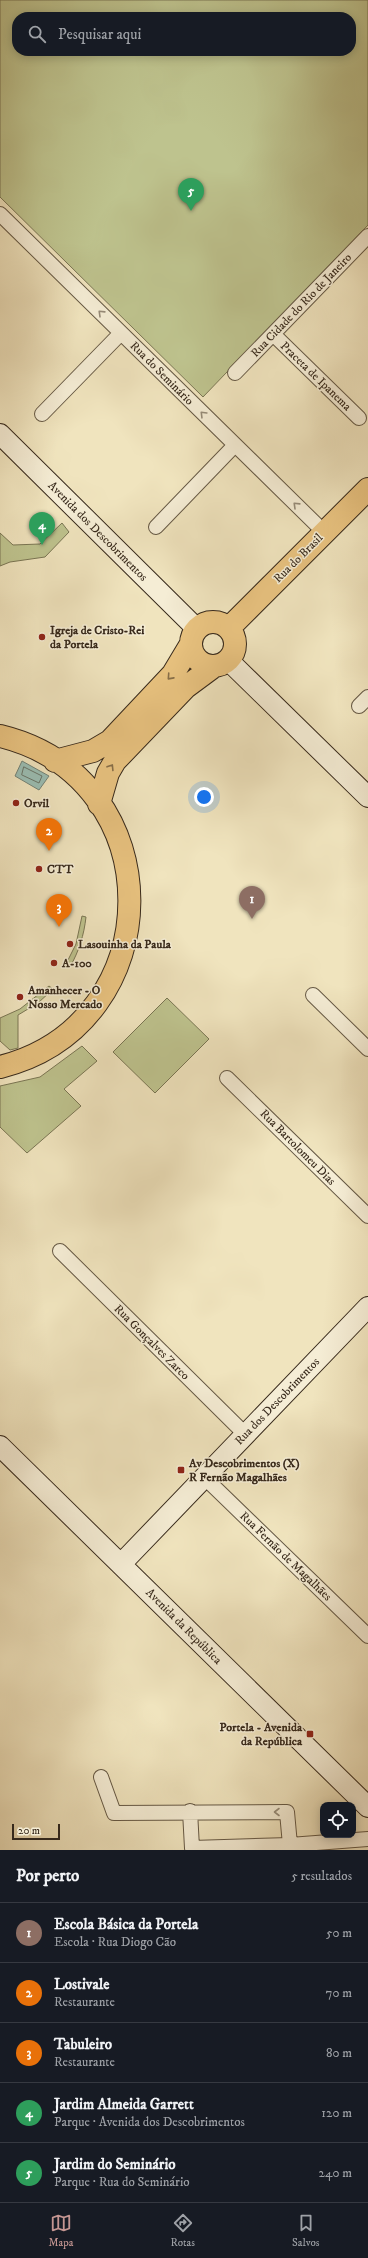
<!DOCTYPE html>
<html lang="pt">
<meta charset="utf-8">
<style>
body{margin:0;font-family:"IM FELL DW Pica",serif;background:#20242c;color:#f1f3f6}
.controls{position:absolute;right:12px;bottom:12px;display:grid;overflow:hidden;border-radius:8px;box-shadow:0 2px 10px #0003}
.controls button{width:36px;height:36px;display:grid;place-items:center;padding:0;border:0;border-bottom:1px solid #363941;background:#171b24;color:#f1f3f6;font:20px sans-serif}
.scale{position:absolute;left:12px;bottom:10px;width:48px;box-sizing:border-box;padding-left:4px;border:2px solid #37291b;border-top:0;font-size:11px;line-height:14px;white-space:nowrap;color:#37291b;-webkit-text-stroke:3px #f5edd5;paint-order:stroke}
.you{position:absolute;left:204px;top:797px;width:14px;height:14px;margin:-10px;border:3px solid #fff;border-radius:50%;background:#1a73e8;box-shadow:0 0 0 6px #1a73e833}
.badge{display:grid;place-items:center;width:26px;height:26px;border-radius:50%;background:#c59692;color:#fff;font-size:13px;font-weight:700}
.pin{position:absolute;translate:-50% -33px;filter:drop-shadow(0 1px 2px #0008)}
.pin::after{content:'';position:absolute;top:21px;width:14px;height:12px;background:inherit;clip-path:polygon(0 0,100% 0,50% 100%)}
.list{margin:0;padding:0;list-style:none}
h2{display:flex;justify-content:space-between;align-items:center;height:52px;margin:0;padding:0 16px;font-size:17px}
h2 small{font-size:13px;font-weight:400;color:#9ea1a6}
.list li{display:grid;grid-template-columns:26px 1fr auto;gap:12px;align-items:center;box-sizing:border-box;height:60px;padding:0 16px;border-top:1px solid #363941}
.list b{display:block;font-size:15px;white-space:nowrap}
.list p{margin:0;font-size:13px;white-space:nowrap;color:#9ea1a6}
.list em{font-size:13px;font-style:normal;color:#9ea1a6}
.icon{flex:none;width:22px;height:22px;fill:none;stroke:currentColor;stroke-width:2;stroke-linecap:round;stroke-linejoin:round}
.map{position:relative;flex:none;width:368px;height:1850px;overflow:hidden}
.search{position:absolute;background:#171b24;box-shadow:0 2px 10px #0003;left:12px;right:12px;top:12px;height:44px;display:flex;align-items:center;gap:10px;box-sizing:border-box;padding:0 14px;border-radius:16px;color:#9ea1a6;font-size:15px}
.sheet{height:352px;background:#171b24}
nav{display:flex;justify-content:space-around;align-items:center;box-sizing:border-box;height:56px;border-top:1px solid #363941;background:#171b24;font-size:11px;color:#9ea1a6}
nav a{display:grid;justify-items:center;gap:2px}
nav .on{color:#c59692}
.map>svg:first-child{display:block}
</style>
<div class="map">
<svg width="368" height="1850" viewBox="0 0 368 1850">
<rect width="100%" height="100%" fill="#f0e4be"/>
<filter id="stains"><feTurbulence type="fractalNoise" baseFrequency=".005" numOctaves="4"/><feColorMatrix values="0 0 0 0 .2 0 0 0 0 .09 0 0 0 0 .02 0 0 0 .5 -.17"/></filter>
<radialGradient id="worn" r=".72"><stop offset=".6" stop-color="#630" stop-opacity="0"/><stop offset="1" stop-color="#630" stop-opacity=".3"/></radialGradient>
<path fill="#bec38e" stroke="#7a7654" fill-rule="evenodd" d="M0,0h368v225l-165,172 -203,-200zM17,17h334v34h-334z
M62,523l7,9 -24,25 -35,5 -10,4v-33l13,12 27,-1z
M82,916l4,1c-2,18 -7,34 -16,50l-4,-3 10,-20z
M49,986l4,3 -2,2 -13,12 -20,12v33l-8,2 -10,-9v-23l20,-9z
M167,998l42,41 -54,54 -42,-41z
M82,1046l15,15 -33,28 17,17 -54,47 -27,-26v-41l40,-9z"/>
<path fill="#9abeb4" stroke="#728277" d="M22,761l27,15 -10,14 -24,-14z"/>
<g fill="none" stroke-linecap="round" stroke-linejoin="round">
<path stroke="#687468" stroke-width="1" d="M24,767l18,9 -3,7 -17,-8z"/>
<defs>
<path id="street" d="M0,214l324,318
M273,334l86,84
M235,373l133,-137
M42,414l79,-81
M156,527l79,-82
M359,706l9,-9
M313,995l55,54
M227,1078l141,138
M60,1251l185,183
M204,1477l164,159
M101,1777l13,36 173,-1 3,33 -98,3 -2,-37
M290,1845l78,-6"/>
<path id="secondary" d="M0,434l197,195
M229,661l139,136
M0,1446l368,361
M121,1564l247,-257"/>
<path id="primary" d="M191 644a22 22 0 1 1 44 0a22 22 0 1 1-44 0Z
M229,628l139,-139
M0,736c173,42 172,288 0,331
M55,761l38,-10 17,-10 63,-67 18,-30
M99,804l9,-31 7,-12 71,-74 27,-20"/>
</defs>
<use href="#street" stroke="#655844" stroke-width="16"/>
<use href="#secondary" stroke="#37291b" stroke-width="22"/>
<use href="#primary" stroke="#37291b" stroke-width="24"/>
<use href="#street" stroke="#f5edd5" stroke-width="14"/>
<use href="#secondary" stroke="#f5edd5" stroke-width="20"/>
<use href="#primary" stroke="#e8c27f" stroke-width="22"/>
</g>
<defs><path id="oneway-chevron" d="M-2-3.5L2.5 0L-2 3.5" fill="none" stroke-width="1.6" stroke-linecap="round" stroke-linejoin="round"/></defs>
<g stroke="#968b78">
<use href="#oneway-chevron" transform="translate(101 313) rotate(-136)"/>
<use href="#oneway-chevron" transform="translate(203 414) rotate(-135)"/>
<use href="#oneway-chevron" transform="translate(296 505) rotate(-136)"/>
<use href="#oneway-chevron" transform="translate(277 1812) rotate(-180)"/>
</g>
<g stroke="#876e48">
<use href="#oneway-chevron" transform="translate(170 677) rotate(132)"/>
<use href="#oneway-chevron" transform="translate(111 767) rotate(-58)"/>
</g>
<g fill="#8f2418" stroke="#f5edd5" stroke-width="1.5">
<circle cx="42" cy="637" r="4"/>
<circle cx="16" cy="803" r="4"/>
<circle cx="39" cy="869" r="4"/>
<circle cx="70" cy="944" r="4"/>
<circle cx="54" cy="963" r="4"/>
<circle cx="20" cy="997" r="4"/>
<rect x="177" y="1466" width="8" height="8" rx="2"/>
<rect x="306" y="1730" width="8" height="8" rx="2"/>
</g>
<g text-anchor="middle" stroke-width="3" stroke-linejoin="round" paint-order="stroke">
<g font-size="12" fill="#37291b" stroke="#f5edd5">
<text transform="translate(301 305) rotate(-46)" y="4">Rua Cidade do Rio de Janeiro</text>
<text transform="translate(162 373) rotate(45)" y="4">Rua do Seminário</text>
<text transform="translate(316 376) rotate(44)" y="4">Praceta de Ipanema</text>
<text transform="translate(98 531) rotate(45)" y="4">Avenida dos Descobrimentos</text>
<text transform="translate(298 558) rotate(-45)" y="4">Rua do Brasil</text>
<text transform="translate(298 1147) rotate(45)" y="4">Rua Bartolomeu Dias</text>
<text transform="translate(152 1342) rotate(45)" y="4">Rua Gonçalves Zarco</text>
<text transform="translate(277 1401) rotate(-46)" y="4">Rua dos Descobrimentos</text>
<text transform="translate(286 1556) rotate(44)" y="4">Rua Fernão de Magalhães</text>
<text transform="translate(184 1626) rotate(45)" y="4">Avenida da República</text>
</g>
<g font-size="12" font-weight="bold" fill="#37291b" stroke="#f5edd5" text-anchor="start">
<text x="50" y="634">Igreja de Cristo-Rei<tspan x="50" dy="14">da Portela</tspan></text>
<text x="24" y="807">Orvil</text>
<text x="47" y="873">CTT</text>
<text x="78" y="948">Lasouinha da Paula</text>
<text x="62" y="967">A-100</text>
<text x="28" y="994">Amanhecer - O<tspan x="28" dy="14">Nosso Mercado</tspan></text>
<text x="189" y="1467">Av Descobrimentos (X)<tspan x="189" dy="14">R Fernão Magalhães</tspan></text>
<text x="302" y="1731" text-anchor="end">Portela - Avenida<tspan x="302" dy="14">da República</tspan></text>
</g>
</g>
<rect width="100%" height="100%" filter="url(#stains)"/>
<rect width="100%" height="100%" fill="url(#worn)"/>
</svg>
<div class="controls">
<button><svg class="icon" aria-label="locate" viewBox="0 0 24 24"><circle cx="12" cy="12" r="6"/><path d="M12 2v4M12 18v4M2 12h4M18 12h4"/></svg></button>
</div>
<div class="scale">20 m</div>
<div class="you"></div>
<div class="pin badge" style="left:252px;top:919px;background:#8d6e63">1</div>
<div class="pin badge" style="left:49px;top:851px;background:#e8710a">2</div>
<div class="pin badge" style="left:59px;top:927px;background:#e8710a">3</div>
<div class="pin badge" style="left:42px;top:545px;background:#2e9e5b">4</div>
<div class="pin badge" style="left:191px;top:211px;background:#2e9e5b">5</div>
<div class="search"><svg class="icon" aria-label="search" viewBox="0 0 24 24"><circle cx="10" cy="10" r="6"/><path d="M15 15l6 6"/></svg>Pesquisar aqui</div>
</div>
<section class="sheet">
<h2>Por perto<small>5 resultados</small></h2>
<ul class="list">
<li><span class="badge" style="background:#8d6e63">1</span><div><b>Escola Básica da Portela</b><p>Escola · Rua Diogo Cão</p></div><em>50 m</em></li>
<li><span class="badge" style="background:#e8710a">2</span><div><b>Lostivale</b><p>Restaurante</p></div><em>70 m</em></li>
<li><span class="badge" style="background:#e8710a">3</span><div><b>Tabuleiro</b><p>Restaurante</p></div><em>80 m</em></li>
<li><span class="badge" style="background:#2e9e5b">4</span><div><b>Jardim Almeida Garrett</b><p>Parque · Avenida dos Descobrimentos</p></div><em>120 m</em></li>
<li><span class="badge" style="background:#2e9e5b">5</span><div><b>Jardim do Seminário</b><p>Parque · Rua do Seminário</p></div><em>240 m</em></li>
</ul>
</section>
<nav>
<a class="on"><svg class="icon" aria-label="map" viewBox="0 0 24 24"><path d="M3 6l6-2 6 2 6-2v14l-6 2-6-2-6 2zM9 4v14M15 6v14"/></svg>Mapa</a>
<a><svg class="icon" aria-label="directions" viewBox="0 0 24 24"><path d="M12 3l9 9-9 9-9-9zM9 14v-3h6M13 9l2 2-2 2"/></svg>Rotas</a>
<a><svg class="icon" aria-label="saved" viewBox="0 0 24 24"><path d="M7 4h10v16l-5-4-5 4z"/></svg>Salvos</a>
</nav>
